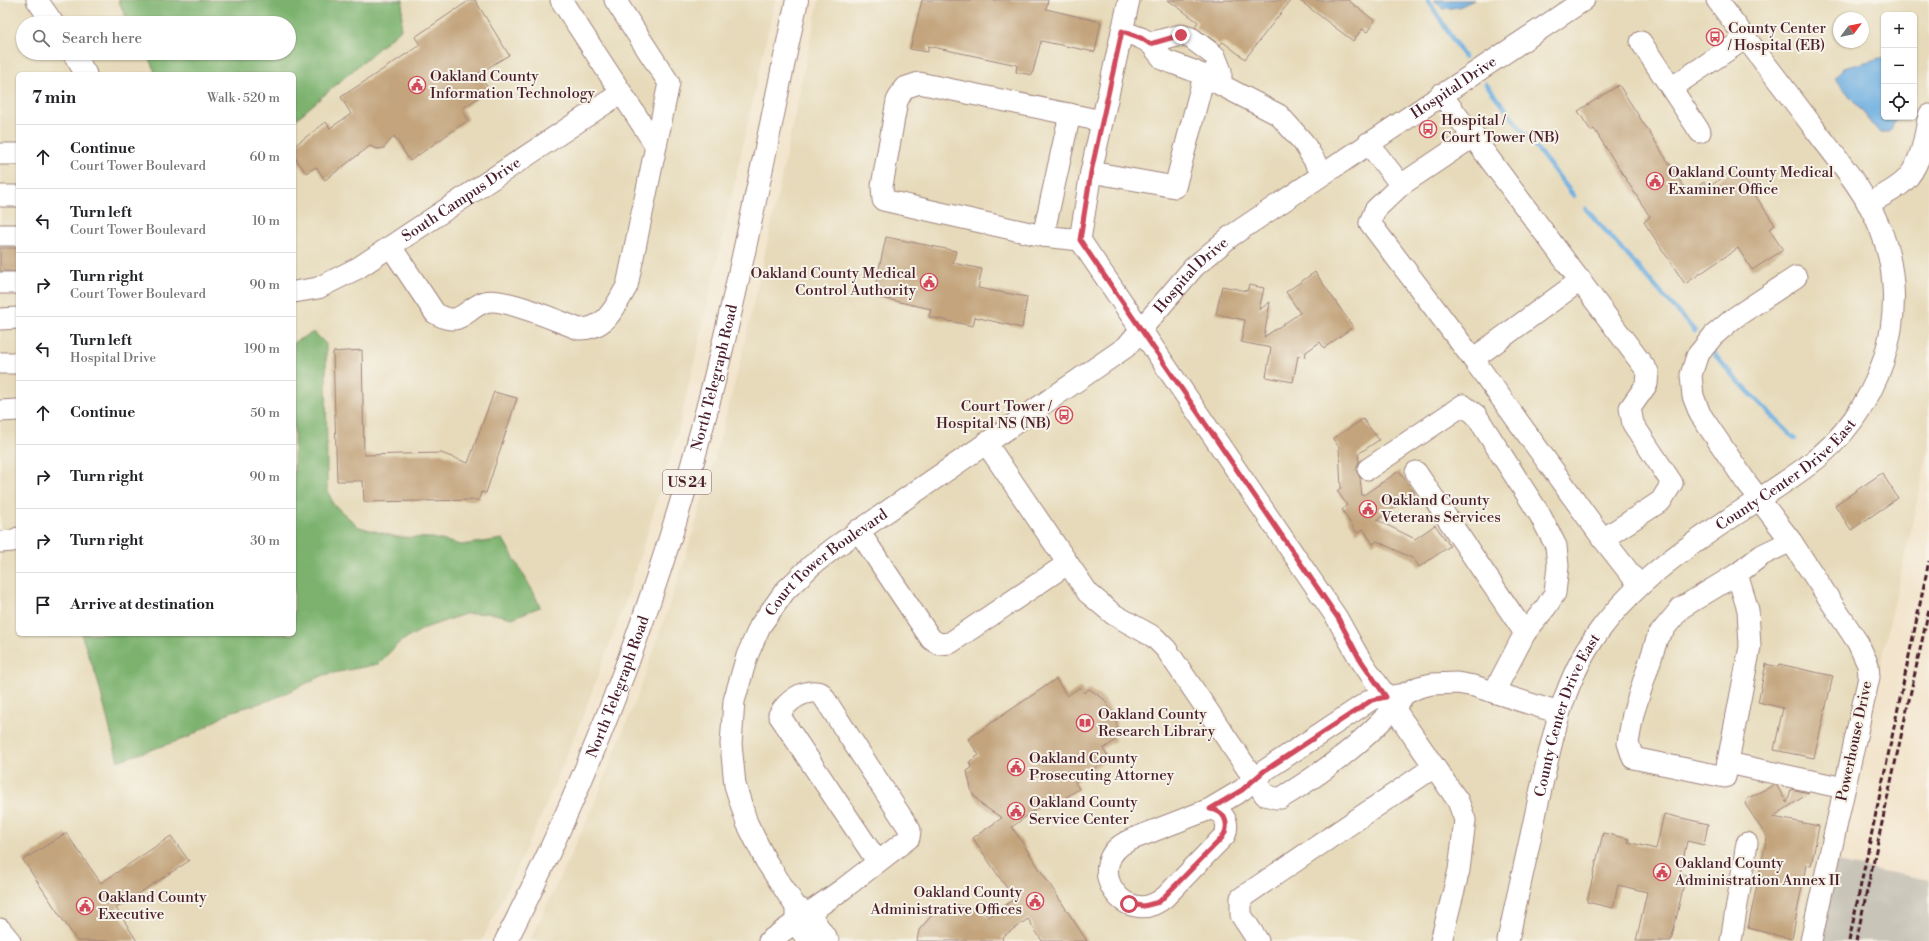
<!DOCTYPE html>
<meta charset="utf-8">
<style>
body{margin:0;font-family:"Libre Bodoni",serif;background:#f2f2f2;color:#202124}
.controls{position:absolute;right:12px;top:12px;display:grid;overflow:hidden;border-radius:6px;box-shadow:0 1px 3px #0004}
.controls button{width:36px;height:36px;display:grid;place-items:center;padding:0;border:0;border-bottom:1px solid #e0e0e0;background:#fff;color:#202124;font:20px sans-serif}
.compass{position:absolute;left:1833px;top:12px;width:36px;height:36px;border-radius:50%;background:#fff;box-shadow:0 1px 3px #0004;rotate:58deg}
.stop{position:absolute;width:12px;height:12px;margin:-9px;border:3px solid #d1495b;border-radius:50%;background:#fff}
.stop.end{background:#d1495b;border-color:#fff;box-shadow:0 1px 4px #0008}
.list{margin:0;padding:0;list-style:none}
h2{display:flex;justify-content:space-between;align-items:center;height:52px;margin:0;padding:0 16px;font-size:17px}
h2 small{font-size:13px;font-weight:400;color:#757577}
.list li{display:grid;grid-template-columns:26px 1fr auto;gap:12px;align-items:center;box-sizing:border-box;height:64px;padding:0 16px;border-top:1px solid #e0e0e0}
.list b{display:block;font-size:15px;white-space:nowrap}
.list p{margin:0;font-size:13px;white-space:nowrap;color:#757577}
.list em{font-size:13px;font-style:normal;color:#757577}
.icon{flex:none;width:22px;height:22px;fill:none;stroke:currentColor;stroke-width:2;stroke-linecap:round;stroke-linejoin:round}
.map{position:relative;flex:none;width:1929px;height:941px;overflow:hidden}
.search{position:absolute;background:#fff;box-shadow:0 1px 3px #0004;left:16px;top:16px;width:280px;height:44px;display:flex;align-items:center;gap:10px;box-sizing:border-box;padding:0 14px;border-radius:22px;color:#757577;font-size:15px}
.panel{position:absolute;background:#fff;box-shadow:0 1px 3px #0004;left:16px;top:72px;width:280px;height:564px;border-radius:6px}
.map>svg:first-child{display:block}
</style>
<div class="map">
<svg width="1929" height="941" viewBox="0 0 1929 941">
<rect width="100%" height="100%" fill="#f7f3e8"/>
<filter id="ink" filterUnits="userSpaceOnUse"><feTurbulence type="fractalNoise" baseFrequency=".025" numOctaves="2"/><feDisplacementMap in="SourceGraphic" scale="8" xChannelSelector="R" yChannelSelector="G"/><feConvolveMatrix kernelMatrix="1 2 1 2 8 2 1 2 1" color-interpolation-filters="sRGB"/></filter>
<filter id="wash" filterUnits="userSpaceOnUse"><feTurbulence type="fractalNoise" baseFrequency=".012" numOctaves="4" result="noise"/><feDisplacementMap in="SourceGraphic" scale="16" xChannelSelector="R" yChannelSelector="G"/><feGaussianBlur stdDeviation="0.9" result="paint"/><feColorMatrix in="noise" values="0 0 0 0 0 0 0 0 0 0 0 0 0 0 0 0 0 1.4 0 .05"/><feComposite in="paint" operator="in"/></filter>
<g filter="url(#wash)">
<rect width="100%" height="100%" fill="#f3e5cd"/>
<path fill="#e6daba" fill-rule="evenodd" d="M0,0h775l-79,355 -17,72 -28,94 -23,73 -44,119 -43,104 -59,124h-482zM23,23h266v30h-266zM18,74h276v560h-276z
M819,0h1110v448l-111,493h-1288l63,-134 49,-123 42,-122 28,-94 28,-106 29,-127zM1884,15h30v102h-30zM1839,18h24v24h-24z"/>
<path fill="#c8c4b8" d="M1836,862l93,18v61h-111z"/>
<path fill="#7bb26e" stroke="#62684c" d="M118,0h285l-2,29 -107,92v-47h-138l-10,-21h143v-30h-160z
M314,332l12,12 1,144 6,16 26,23 38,10 36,1 28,7 42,-6 31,54 6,14 -28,11 -22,-5 -25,1 -40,14 -25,14 -22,22 -54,11 -53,25 -41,12 -41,25 -71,24 -21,-83 -16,-44h213v-292z"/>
<path fill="#6dafe1" stroke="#5c6786" d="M1434,0h40l-15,7 -16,2z
M1884,57v60h13l-7,15h-11l-44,-54 8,-10z"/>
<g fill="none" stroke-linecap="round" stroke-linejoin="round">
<path stroke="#6dafe1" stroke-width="4.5" d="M1428,0l36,57
M1486,84l88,112
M1586,209l109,122
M1714,354l21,24 60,61"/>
</g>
<g id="blocks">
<path fill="#c3a47d" d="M470,0h5l34,55 -30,18 10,17 -27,19 6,11 -58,41 -16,-25 -10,12 -7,1 -7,-3 -45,34 -9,-13 -10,6 -12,-17v-10l32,-24 4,6 21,-14 -10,-17 79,-52 -5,-8z
M922,0h126l-2,9 55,13 -6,30 -54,-11 -9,34 -16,-3 1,-7 -89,-19v6l-18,-3z
M1168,0h123l-46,59 -22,-17 -3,3 -25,-18 3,-5z
M1299,0h49l27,21 -8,11 -5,-3 -9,12z
M1619,85l69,108 16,-11 3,6 30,-20 38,57 -6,4 14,21 -31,20 -14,-22 -53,36 -41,-62 6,-5 -56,-88 -3,2 -13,-20z
M886,237l70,14 -3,12 29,6 -4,19 49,9 -5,31 -47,-11 -2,9 -44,-9 2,-8 -58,-13z
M0,248h18v23h-18z
M1315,272l38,55 -29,21 -4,-6 -14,10 -1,5 -7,-1 -5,26 -27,-5 5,-29 -30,-6 4,-22 -29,-6 6,-28 25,5 2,-6 15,3 -5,22 11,-8 -6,35 36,-24 -14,-21z
M362,350l2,105 77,-2 27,10 26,-71 23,6 -31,95 -5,-1 -2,8 -115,2 -1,-21h-26l-4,-129z
M1363,419l16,21 -21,14 1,8 -3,8 4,8 2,18 37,-25 16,23 -38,26 38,19 20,-14 15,21 -31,21 -5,-8 -37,-18 -4,3 -10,-15 -6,4 -15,-23 5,-5 -10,-14 4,-3 -2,-41 -6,-8z
M1882,473l16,25 -47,32 -16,-25z
M1766,664l12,3 1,-3 54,12 -19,82 -40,-8 9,-42 -25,-6z
M1056,679l11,17 13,-9 4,6 5,-4 15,10 11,18 3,14 -6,4 4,5 -13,9 6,9 -34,24 4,7 -19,12 -4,-7 -44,33 75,114h-45l-14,-22 -26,18 1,4h-86l2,-11 15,-17 23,-8 24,5 8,7 25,-18 -41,-61 29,-20 -20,-13 -10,-12 -5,-22 5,-3 -3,-6 10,-7 -11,-16z
M1774,785l3,1 10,17 4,-14 18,4 -36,24 46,9 -8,40 -5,-1 -14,74 -44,-11 19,-91 -22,-33 3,-6z
M1664,814l44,10 -4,21 -17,-4 -7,33 6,1 -15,66h-35l11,-49 -29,-7 -5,23 -26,-6 16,-69 26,6 -1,3 28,7z
M66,833l35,50 70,-47 18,25 -73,47 21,33h-60l-54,-81z"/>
</g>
</g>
<g filter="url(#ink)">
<use href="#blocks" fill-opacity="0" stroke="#9e827c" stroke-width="1"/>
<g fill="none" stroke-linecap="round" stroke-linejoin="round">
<defs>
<g id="minor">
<path d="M37,0l16,23"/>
<path d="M561,0l95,146"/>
<path d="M1129,0l-38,172 -11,68 257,378 21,38 100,145 7,19 -6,50 -18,71"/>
<path d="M1122,31l19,7 9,5 14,17 30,11 85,44 24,27 19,31"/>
<path d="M1641,42l59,90"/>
<path d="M1150,43l31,-8 10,3 24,18 6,15v13"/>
<path d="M73,53l13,21"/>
<path d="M1671,88l75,-50"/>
<path d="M1441,94l207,278 -1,12 -17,24 3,16 39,59 -11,18 -58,38"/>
<path d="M1368,143l33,42 -26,25 -5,13 103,136 130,180 36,46"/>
<path d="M0,154h18"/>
<path d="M1091,172l84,15 29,-111 12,-4"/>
<path d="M1401,185l73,-49"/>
<path d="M0,196h18"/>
<path d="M1868,204c13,-8 31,-15 41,-28 13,-16 16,-41 20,-61"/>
<path d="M0,235h18"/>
<path d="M1043,236l27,-122"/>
<path d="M1080,240l-37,-4 -160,-36 -1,-14 15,-85 7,-13 15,-5 183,38"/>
<path d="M391,247l44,66c26,16 29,-4 50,-11 17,-6 75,20 94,27 28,0 36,-22 48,-43l42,-203 -54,-83"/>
<path d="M1796,277l-62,41 -21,18 -16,20 -6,19 2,21 7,18 46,68 45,59 67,102 10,22 1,12 -58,264"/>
<path d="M0,283h18"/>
<path id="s1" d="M294,292l24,-4 40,-20 263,-175"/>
<path d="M0,319l18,-1"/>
<path d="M1473,359l108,-79"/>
<path d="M0,363h18"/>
<path d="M0,411l18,-1"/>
<path d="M986,443l102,150 25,21 41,23 12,12 99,146 11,3h5c45,-27 88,-59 121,-100"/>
<path d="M1368,469l95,-64 13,10 64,100 16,31 2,20 -3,27 -9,14 -21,26 -31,59"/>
<path d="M1416,472l109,161"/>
<path d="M858,530l73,109 8,5 11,-1 117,-79"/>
<path d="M0,542l13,-1 5,-3"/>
<path d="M1737,574l11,36 2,37 -25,130 -92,-19 -5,-15 5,-29 25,-78 23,-28 56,-34 25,-19 29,-14"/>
<path d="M1728,763l116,25"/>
<path d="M1210,809c13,2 20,13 15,26l-60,62c-40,35 -86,-34 -35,-57l80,-31 32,-19 22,-19 108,-72 32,-5 15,-7 13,-3 25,-1 17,3 85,27"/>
<path d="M796,909v14l12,18"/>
<path d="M0,929l10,12"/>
<path d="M769,941l74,-52 66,-51 1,-8 -89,-137c-17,-5 -34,8 -42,22l98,146"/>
<path id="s2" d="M828,941l-19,-28 -13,-6 -30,-46 -19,-38 -12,-38 -4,-41 3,-43 13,-45 13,-30 25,-35 26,-25 23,-18 292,-201 68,-80 37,-31 353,-236"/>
<path d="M1258,941l-17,-26v-17l193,-131"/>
<path id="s3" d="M1508,941c9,-45 20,-90 29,-134 14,-62 24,-125 63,-177 53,-72 135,-111 206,-163 73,-53 109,-152 74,-239 -15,-37 -42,-68 -66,-100 -32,-43 -65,-85 -97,-128"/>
<path d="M1731,941l16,-98"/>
</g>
<g id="major">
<path id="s4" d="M506,941c74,-145 133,-296 179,-452 47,-161 77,-326 112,-489"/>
</g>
</defs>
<use href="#minor" stroke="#9e827c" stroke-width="23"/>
<use href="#major" stroke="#9e827c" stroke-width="24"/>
<use href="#minor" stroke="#fff" stroke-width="21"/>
<use href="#major" stroke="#fff" stroke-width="22"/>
<path stroke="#4a1f2b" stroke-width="3" stroke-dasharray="6 3" stroke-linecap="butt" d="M1849,941l80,-380
M1856,941l73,-332"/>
</g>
</g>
<g fill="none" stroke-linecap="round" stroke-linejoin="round" filter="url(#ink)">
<path stroke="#d1495b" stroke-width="5" d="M1129,904l15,2 15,-4 61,-62c11,-12 7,-29 -10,-31l32,-19 22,-19 108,-71 14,-3 -28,-41 -20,-38 -258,-378 11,-68 31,-141 19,7 9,6 31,-9"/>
</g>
<defs>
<symbol id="bus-ring" viewBox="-11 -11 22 22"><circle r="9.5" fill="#f7f3e8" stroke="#d1495b" stroke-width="1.5"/><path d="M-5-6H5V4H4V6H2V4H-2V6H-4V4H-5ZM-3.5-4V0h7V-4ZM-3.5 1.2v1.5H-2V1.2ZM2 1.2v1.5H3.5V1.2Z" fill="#d1495b"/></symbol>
<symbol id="civic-ring" viewBox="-11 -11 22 22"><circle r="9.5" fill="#f7f3e8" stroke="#d1495b" stroke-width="1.5"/><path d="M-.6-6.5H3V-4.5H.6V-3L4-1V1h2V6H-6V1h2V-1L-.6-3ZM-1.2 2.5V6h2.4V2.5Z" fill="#d1495b"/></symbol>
<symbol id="library-ring" viewBox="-11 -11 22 22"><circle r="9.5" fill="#f7f3e8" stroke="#d1495b" stroke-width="1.5"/><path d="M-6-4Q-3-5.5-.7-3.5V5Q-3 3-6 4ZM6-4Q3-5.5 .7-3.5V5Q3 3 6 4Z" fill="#d1495b"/></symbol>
</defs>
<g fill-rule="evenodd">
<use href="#bus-ring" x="1705" y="27" width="20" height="20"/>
<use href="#civic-ring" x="407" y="75" width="20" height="20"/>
<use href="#bus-ring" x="1418" y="119" width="20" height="20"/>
<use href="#civic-ring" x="1645" y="171" width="20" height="20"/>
<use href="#civic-ring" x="919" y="272" width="20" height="20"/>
<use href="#bus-ring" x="1054" y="405" width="20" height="20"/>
<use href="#civic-ring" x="1358" y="499" width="20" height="20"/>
<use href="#library-ring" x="1075" y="713" width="20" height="20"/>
<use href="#civic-ring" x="1006" y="757" width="20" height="20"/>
<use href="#civic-ring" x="1006" y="801" width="20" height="20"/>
<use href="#civic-ring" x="1652" y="862" width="20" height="20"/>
<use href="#civic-ring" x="1025" y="891" width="20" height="20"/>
<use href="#civic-ring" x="75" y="896" width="20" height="20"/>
</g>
<g text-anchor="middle" stroke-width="4" stroke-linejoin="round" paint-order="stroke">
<rect fill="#f7f3e8" stroke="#7e5f64" stroke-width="1" x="663" y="470" width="48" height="24" rx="3"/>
<g font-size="14" font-weight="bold" fill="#4a1f2b">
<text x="687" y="487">US 24</text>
</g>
<g font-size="15" fill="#4a1f2b" stroke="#f7f3e8" text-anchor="start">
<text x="1728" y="33">County Center<tspan x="1728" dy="17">/ Hospital (EB)</tspan></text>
<text x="430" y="81">Oakland County<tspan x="430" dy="17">Information Technology</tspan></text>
<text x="1441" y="125">Hospital /<tspan x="1441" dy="17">Court Tower (NB)</tspan></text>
<text x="1668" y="177">Oakland County Medical<tspan x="1668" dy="17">Examiner Office</tspan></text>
<text x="916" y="278" text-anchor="end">Oakland County Medical<tspan x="916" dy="17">Control Authority</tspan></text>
<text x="1051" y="411" text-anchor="end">Court Tower /<tspan x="1051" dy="17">Hospital NS (NB)</tspan></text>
<text x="1381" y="505">Oakland County<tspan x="1381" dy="17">Veterans Services</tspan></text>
<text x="1098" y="719">Oakland County<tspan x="1098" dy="17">Research Library</tspan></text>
<text x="1029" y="763">Oakland County<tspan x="1029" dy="17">Prosecuting Attorney</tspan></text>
<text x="1029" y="807">Oakland County<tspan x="1029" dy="17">Service Center</tspan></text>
<text x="1675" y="868">Oakland County<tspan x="1675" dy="17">Administration Annex II</tspan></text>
<text x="1022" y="897" text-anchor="end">Oakland County<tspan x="1022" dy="17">Administrative Offices</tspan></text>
<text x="98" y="902">Oakland County<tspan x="98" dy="17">Executive</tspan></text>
</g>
<g font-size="15" fill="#4a1f2b" stroke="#f7f3e8">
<text dy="5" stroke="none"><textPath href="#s2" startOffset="1233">Hospital Drive</textPath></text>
<text dy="5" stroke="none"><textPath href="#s1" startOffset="193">South Campus Drive</textPath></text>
<text dy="5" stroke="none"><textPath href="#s2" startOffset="909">Hospital Drive</textPath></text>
<text dy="5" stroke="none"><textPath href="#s4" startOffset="602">North Telegraph Road</textPath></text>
<text dy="5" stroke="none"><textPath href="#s3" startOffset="570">County Center Drive East</textPath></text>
<text dy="5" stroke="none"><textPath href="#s2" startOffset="442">Court Tower Boulevard</textPath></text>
<text dy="5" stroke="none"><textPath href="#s4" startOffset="278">North Telegraph Road</textPath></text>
<text dy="5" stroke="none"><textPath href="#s3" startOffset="234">County Center Drive East</textPath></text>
<text transform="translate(1854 741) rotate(-78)" y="5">Powerhouse Drive</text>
</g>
</g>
</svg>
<div class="controls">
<button>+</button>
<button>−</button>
<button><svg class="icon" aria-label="locate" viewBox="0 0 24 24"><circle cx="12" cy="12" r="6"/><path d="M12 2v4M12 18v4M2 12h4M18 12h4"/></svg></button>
</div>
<svg class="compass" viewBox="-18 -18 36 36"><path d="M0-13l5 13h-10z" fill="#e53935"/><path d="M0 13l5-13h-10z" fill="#757577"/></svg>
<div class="stop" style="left:1129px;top:904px"></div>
<div class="stop end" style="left:1181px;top:35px"></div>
<div class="search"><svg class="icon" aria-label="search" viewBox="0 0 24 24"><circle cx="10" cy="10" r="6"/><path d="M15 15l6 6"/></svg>Search here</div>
<section class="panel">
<h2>7 min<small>Walk · 520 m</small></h2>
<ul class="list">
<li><svg class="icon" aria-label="ahead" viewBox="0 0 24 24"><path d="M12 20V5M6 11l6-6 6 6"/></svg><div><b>Continue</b><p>Court Tower Boulevard</p></div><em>60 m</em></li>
<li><svg class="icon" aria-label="left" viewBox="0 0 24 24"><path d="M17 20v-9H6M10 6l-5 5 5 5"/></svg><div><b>Turn left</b><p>Court Tower Boulevard</p></div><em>10 m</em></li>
<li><svg class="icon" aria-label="right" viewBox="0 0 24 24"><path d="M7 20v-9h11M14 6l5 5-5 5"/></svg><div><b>Turn right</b><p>Court Tower Boulevard</p></div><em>90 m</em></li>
<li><svg class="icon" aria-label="left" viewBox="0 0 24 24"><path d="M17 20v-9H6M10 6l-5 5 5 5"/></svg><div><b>Turn left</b><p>Hospital Drive</p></div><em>190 m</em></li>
<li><svg class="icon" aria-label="ahead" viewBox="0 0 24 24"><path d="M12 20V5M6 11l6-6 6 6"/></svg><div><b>Continue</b></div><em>50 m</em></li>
<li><svg class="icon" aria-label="right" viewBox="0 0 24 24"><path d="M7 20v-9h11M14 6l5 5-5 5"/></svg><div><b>Turn right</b></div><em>90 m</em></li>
<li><svg class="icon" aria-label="right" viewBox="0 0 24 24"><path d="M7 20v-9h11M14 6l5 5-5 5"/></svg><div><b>Turn right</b></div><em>30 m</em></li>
<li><svg class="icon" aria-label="arrive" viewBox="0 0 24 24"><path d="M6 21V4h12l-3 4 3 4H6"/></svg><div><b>Arrive at destination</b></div></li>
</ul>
</section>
</div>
